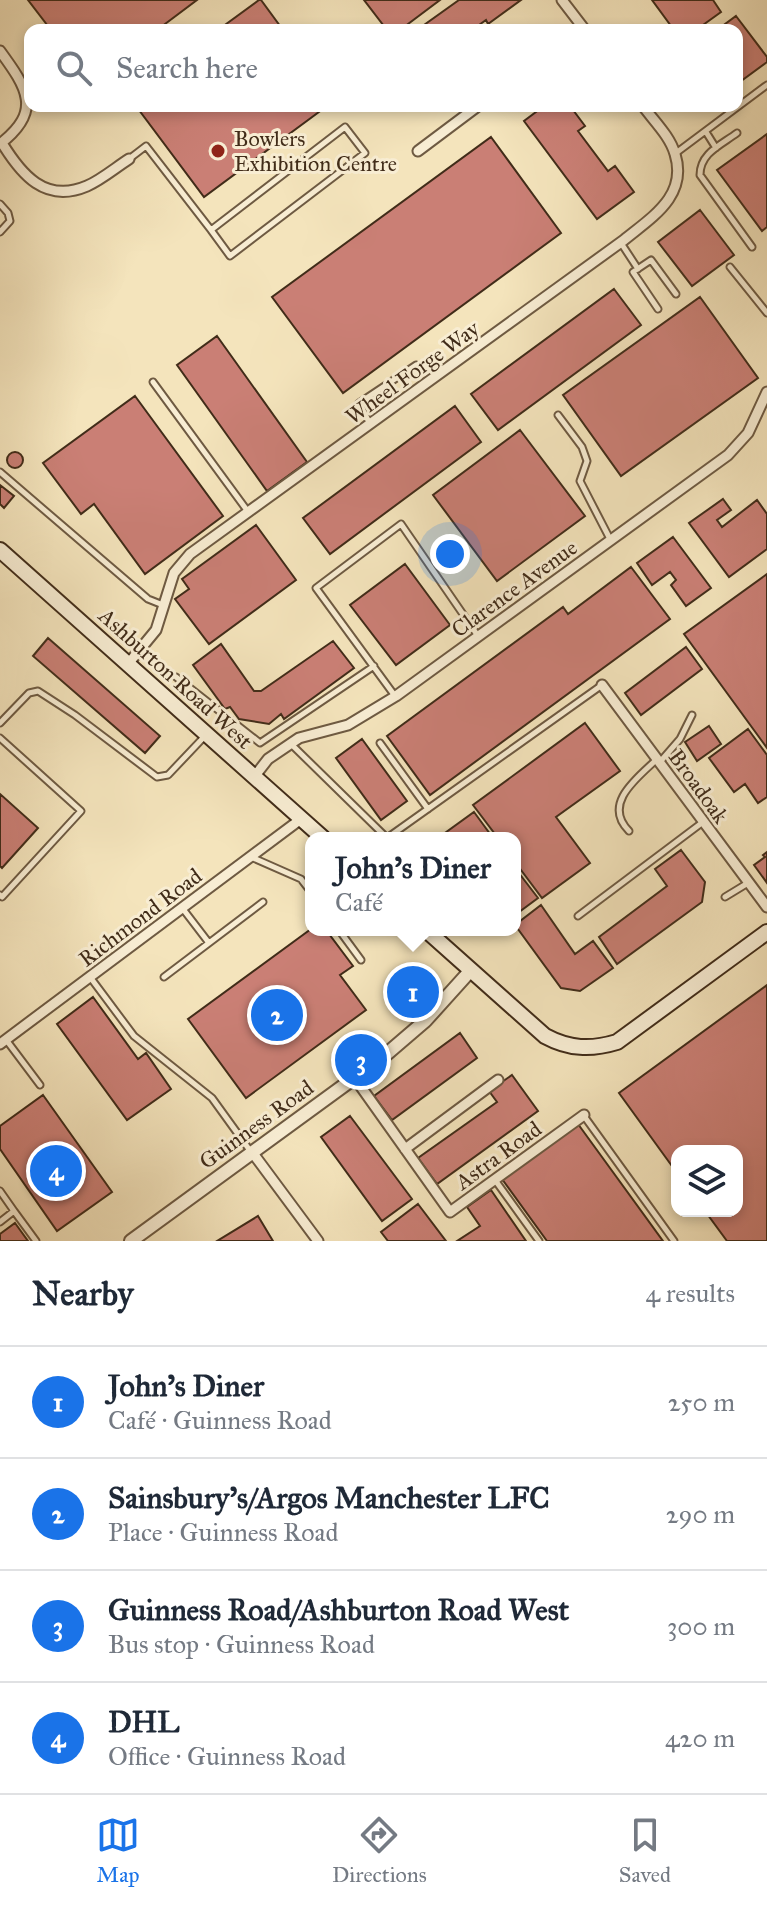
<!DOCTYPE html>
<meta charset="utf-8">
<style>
body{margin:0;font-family:"IM FELL Great Primer",serif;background:#f2f2f3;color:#1f2937}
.controls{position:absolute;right:24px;bottom:24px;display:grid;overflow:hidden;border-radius:16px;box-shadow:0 4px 12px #0003}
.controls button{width:72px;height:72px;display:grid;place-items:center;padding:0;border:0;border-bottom:2px solid #e0e1e3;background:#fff;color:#1f2937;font:40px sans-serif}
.you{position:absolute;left:450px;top:554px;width:28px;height:28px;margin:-20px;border:6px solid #fff;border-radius:50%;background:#1a73e8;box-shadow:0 0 0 12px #1a73e833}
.badge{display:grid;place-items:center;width:52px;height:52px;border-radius:50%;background:#1a73e8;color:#fff;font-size:26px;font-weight:700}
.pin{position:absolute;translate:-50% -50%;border:4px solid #fff;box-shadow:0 2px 8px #0006}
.popup{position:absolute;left:305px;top:832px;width:216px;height:104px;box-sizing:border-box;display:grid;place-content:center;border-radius:16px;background:#fff;filter:drop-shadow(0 2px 6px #0005);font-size:26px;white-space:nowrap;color:#747a83}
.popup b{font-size:30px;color:#1f2937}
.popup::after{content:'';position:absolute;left:50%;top:100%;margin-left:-16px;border:16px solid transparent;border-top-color:#fff}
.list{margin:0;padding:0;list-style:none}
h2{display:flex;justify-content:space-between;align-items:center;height:104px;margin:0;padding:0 32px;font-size:34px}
h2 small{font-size:26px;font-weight:400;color:#747a83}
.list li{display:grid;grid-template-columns:52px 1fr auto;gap:24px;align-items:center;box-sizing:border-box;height:112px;padding:0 32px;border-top:2px solid #e0e1e3}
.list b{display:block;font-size:30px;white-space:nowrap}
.list p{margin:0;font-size:26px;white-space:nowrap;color:#747a83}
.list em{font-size:26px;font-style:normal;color:#747a83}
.icon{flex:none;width:44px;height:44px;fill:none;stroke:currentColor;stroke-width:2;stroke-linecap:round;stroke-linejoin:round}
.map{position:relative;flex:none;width:767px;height:1241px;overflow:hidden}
.search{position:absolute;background:#fff;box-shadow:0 4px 12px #0003;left:24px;right:24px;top:24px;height:88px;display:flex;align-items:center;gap:20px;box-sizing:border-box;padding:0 28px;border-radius:16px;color:#747a83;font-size:30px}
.sheet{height:552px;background:#fff}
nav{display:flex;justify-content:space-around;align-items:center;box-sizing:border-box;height:112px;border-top:2px solid #e0e1e3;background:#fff;font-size:22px;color:#747a83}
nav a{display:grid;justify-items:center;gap:4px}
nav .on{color:#1a73e8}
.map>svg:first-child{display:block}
</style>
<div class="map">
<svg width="767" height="1241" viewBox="0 0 767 1241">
<rect width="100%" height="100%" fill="#f4e4bc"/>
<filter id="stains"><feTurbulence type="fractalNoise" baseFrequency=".0025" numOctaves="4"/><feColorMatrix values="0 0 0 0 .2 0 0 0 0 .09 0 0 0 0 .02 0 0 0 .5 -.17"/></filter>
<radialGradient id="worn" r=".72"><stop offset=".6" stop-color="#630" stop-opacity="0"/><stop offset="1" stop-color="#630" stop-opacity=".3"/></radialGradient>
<path fill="#ca7f75" stroke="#412c19" stroke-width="2" d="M28,0h169l-40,30h-106z
M261,0l22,30h-65l41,-30z
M364,0h76l-40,30h-13z
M459,0h62l-33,24 -2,-4 -14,10h-55z
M652,0h61l8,12 -25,18h-22z
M736,16l31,41v5l-30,22v-54h-20z
M136,106h191l-123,91z
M544,106h26l15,20 -7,5 30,40 7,-5 19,26 -37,27 -73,-98z
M767,134v93l-5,4 -45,-61z
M491,137l70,96 -218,160 -71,-96z
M700,210l34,45 -42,31 -34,-44z
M614,289l27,36 -143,105 -27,-36z
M700,297l58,81 -137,98 -58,-81z
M217,336l90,126 -40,29 -90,-126z
M135,396l88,120 -78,58 -51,-70 -13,10 -38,-51z
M455,406l26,36 -151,112 -27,-36z
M520,430l65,86 -88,65 -64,-86z
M7 460a8 8 0 1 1 16 0a8 8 0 1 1-16 0Z
M0,485l14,11 -10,12 -4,-4z
M723,499l8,11 -14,10 5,7 35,-27 10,14v35l-38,28 -40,-54z
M256,525l40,55 -87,64 -34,-45 14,-10 -7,-10z
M673,537l38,51 -25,18 -15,-21 5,-5 -6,-8 -18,13 -15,-22z
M405,564l45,61 -54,40 -46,-60z
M631,567l39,52 -240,176 -43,-59 176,-129 5,7z
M767,574v174l-83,-114z
M48,638l112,98 -15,17 -112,-97z
M333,641l21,27 -70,51 -3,-5 -12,10 -30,-5 -9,-12 -5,2 -32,-44 28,-21 33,47h7z
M686,647l16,22 -61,46 -16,-22z
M585,723l35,48 -64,46 34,46 -48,35 -27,-36v-24h-17l-25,-33z
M709,726l12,18 -24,17 -12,-19z
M748,729l19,26v42l-9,6 -13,-19 -11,8 -25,-34z
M362,739l45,62 -26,19 -45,-62z
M0,794l38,34 -36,40 -2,-2z
M474,812l19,26h-55z
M681,850l24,32 -3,20 -85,62 -18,-27 68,-51 -12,-17z
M767,852v31l-13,-18 11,-8 -2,-2z
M515,868l23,30 -23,17z
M541,905l34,49 18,-13 20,27 -33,23 -19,-3 -46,-63z
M311,929l15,1 27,36 -13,9 26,35 -120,88 -58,-79z
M410,977l19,16 -13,15 -11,-10 -2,3 -7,-6z
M767,985v256h-40l-22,-30h32v-60h-60v22l-58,-80z
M93,997l45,62 8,-6 25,36 -44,31 -70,-96z
M460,1033l17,25 -85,62 -18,-24z
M512,1075l26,36 -101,73 -19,-26 79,-56 -8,-11z
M43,1095l69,97 -55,39 -57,-82v-23z
M350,1116l62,83 -30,22 -61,-84z
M578,1124l85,117h-116l-45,-62z
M491,1190l35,51h-69l23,-15 -13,-19z
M418,1204l28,37h-58l-7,-9z
M258,1216l15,25h-56z
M15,1223l13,18h-28v-7z"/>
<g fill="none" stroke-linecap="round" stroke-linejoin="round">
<defs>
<path id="service" d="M706,132l10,16
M737,133c-16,12 -37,20 -37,42l52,72
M676,153l91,-68
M129,159l17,-13 65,84 134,-103 20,26 -135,103 -19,-26
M0,204l8,9 2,8 -10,11
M621,243l17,26
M730,267l37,46
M658,309l-25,-37 18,-12 25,34
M153,382l96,131
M558,415l24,32 5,14 -7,20 30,58
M370,424l-11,-21 57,-38
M0,472l148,127 15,6
M176,677l84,66 114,-77
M395,696l-79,-108 85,-64 77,112
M0,723l29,-30 9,-2 37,24 82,62 11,-2 36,-38
M0,738l81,73 -79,86 -2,-2
M380,743l48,66
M291,744l96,94 215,-153
M660,762l20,-23 12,-24
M629,831c-27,-27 8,-53 27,-71
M251,857l50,22 10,13
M725,897l23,-14
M183,909l26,34
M578,916l125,-94
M339,930l22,30
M90,977l44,59 78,62 39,54
M164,977l99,-75
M7,1041l33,44
M584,1116l90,125
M495,1180l44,61
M0,1191l14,20
M0,1222l14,-11 22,30"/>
<path id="minor" d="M562,0l23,30
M0,51c27,37 43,60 0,93
M2,143c19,31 43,61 85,43 14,-6 28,-18 42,-27
M418,151l60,-45
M128,664l28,-34 18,-57 16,-19 434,-314c28,-23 64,-44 51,-86 -5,-18 -22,-34 -32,-48
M602,685l165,222
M254,777l14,-18 31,-21 49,-13 48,-29 332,-241 20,-22 19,-41
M0,1044l301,-225
M354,1077l96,135 134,-97
M405,1149l93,-69
M252,1152l66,89"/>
<path id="tertiary" d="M131,1241l252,-184 42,-36 46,-51"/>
<path id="secondary" d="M0,550l323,288
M426,930l119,106c24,13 46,14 72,6l150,-110"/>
</defs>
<use href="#service" stroke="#6e5a42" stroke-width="9"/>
<use href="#minor" stroke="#6e5a42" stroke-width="13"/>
<use href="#tertiary" stroke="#6e5a42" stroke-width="16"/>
<use href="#secondary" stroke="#412c19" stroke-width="18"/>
<use href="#service" stroke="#f8edd3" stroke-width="5"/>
<use href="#minor" stroke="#f8edd3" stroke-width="9"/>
<use href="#tertiary" stroke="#f8edd3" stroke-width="12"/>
<use href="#secondary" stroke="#f8edd3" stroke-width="14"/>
</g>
<circle fill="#8f2418" stroke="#f8edd3" stroke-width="3" cx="218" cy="151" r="8"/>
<g text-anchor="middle" stroke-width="6" stroke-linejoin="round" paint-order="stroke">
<g font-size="22" fill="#412c19" stroke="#f8edd3" text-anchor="start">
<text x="234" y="146">Bowlers<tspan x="234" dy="25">Exhibition Centre</tspan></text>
</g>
<g font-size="22" fill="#412c19" stroke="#f8edd3">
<text transform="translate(412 372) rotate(-36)" y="8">Wheel Forge Way</text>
<text transform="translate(514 588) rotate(-36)" y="8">Clarence Avenue</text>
<text transform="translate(176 678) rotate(42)" y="8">Ashburton Road West</text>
<text transform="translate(699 786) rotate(54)" y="8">Broadoak</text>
<text transform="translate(140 917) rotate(-37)" y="8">Richmond Road</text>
<text transform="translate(256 1124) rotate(-36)" y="8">Guinness Road</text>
<text transform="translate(498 1155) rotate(-36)" y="8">Astra Road</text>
</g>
</g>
<rect width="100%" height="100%" filter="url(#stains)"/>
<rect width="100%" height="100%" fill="url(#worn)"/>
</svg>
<div class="controls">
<button><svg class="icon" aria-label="layers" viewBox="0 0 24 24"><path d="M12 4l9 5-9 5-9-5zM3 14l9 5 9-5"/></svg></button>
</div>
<div class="you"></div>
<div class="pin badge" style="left:413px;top:992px">1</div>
<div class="popup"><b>John's Diner</b>Café</div>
<div class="pin badge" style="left:277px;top:1015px">2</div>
<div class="pin badge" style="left:361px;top:1060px">3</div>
<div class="pin badge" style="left:56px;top:1171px">4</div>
<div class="search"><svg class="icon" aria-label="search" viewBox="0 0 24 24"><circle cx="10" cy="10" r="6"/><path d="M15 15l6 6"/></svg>Search here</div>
</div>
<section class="sheet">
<h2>Nearby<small>4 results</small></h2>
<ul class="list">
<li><span class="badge">1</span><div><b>John's Diner</b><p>Café · Guinness Road</p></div><em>250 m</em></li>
<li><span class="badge">2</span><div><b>Sainsbury's/Argos Manchester LFC</b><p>Place · Guinness Road</p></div><em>290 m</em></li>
<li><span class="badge">3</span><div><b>Guinness Road/Ashburton Road West</b><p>Bus stop · Guinness Road</p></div><em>300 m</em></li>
<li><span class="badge">4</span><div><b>DHL</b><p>Office · Guinness Road</p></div><em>420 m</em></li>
</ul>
</section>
<nav>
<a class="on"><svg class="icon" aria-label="map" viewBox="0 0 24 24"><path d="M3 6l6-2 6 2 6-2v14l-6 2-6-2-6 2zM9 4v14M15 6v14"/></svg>Map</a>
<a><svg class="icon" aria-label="directions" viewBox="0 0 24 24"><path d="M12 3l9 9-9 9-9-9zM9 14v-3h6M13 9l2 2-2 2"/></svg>Directions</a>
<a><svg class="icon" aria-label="saved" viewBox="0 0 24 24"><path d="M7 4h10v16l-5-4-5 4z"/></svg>Saved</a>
</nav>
